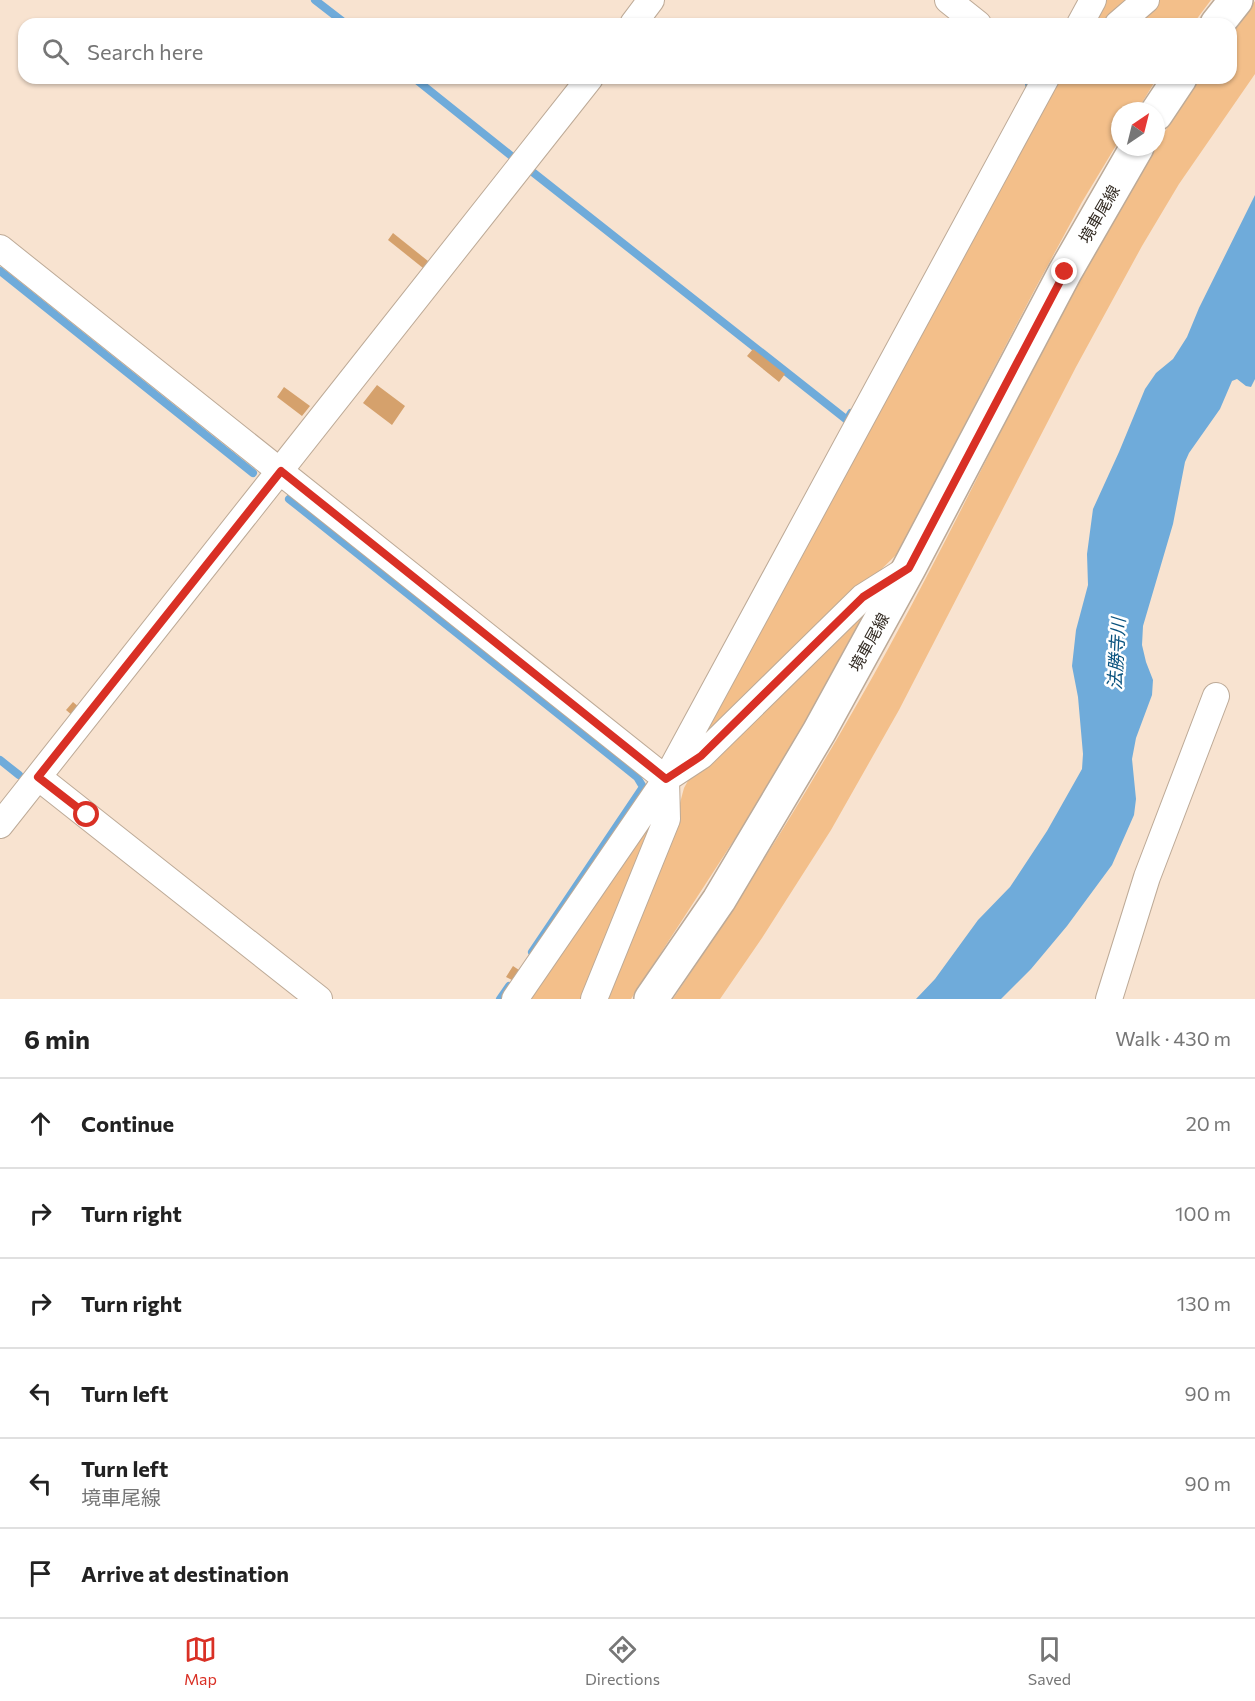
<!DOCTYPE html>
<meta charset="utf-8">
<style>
body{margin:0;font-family:Commissioner,"Noto Sans JP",sans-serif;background:#f2f2f2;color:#222}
.compass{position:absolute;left:1111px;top:102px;width:54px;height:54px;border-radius:50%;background:#fff;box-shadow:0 2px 4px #0004;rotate:35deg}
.stop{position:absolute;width:18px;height:18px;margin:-14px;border:4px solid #d93025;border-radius:50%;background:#fff}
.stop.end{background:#d93025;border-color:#fff;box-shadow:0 2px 6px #0008}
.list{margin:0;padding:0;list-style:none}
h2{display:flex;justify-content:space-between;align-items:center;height:78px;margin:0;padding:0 24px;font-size:26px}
h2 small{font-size:20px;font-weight:400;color:#767676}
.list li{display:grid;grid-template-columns:39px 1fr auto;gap:18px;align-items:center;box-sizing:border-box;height:90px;padding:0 24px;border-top:2px solid #e0e0e0}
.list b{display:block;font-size:22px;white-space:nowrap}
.list p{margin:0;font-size:20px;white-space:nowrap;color:#767676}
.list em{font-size:20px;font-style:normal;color:#767676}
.icon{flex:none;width:33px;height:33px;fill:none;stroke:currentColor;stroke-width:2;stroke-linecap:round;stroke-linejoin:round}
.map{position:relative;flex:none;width:1255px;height:999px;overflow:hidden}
.search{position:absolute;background:#fff;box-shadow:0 2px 4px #0004;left:18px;right:18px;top:18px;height:66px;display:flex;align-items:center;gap:15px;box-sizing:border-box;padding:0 21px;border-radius:18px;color:#767676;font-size:22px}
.sheet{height:618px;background:#fff}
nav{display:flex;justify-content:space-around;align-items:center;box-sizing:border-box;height:84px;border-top:2px solid #e0e0e0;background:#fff;font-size:16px;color:#767676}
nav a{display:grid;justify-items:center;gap:3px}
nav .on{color:#d93025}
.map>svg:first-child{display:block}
</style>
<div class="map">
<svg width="1255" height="999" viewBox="0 0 1255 999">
<rect width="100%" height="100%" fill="#f8e3d0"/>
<path fill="#f3bf8a" d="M1100,0h39l-29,24h-24z
M1154,0h57l-18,24h-67z
M1255,1v73l-76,110 -37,62 -66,121 -177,343 -68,120 -69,108 -42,61h-47c76,-113 149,-230 215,-350 74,-135 139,-276 214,-411 31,-55 63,-107 96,-160h33v-46z
M1057,78h100l-20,33h-17v28l-38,63 -48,89 -136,262 -200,196 15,-50z
M871,606l-53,95 -71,119 -116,179h-30l76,-185 7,-26 6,-11z
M657,812l-71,187h-55z"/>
<path fill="#6fabda" d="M1255,195v184l-4,8 -5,-1 -9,-7 -5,2 -12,28 -31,44 -4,9 -12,62 -30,102 -1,19 4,17 7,18 -1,15 -16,43 -4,21 4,40 -2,16 -22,50 -45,61 -36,43 -30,30h-85l19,-20 43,-59 32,-33 37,-56 35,-62 1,-15 -5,-57 -6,-31 4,-36 12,-45 -1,-31 6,-45 26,-57 26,-63 11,-16 17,-14 14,-22 12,-29z"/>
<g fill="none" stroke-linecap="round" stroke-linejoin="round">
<path stroke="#6fabda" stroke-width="8" d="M315,0l31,24
M414,78l100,80
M1028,78l2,11 -2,4
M530,170l317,250 4,-7
M0,271l253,202
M289,499l348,278 6,10 -111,165
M0,760l19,15
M500,999l9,-13"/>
</g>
<path fill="#d5a16c" d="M393,233l35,28 -5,7 -35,-28z
M753,349l32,25 -6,8 -32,-26z
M377,385l28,21 -13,19 -29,-22z
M284,387l26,19 -8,10 -25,-19z
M73,702l7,6 -7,8 -7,-6z
M513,966l6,4 -7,10 -6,-3z"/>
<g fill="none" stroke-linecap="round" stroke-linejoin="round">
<defs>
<path id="street" d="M948,0l30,24
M633,24l18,-24
M1080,24l13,-24
M1118,24l28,-24
M0,248l666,531
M38,777l281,222
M669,777l32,-21 162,-159 46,-29
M0,825l590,-747
M515,999l151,-220 380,-701
M594,999l73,-180 -1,-40
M1109,999l38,-122 69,-181"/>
<path id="secondary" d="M1217,24l19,-24
M1156,114l24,-36
M651,999l68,-99 100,-168 90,-164 156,-296 72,-125"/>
</defs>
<use href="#street" stroke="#bdaa97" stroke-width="28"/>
<use href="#secondary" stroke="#bdaa97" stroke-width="36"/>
<use href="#street" stroke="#fff" stroke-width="26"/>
<use href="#secondary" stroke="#fff" stroke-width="33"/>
</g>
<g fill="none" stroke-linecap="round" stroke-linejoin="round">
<path stroke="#d93025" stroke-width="8" d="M87,815l-49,-38 243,-306 385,308 35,-23 162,-159 46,-29 156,-296"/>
</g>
<g text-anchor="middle" stroke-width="5" stroke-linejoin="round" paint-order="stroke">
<g font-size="16" fill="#332b23" stroke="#fff">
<text transform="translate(1099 214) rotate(-60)" y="6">境車尾線</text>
<text transform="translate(869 642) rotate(-61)" y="6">境車尾線</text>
</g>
<g font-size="18" font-style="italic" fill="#0a537f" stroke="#fff">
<text transform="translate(1117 654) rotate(-87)" y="6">法勝寺川</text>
</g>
</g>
</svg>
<svg class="compass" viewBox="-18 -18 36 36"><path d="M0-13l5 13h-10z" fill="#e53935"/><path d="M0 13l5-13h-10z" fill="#767676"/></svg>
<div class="stop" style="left:87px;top:815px"></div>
<div class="stop end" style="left:1065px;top:272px"></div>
<div class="search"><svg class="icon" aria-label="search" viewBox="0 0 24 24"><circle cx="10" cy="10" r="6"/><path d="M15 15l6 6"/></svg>Search here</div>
</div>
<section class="sheet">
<h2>6 min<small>Walk · 430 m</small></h2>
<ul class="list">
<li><svg class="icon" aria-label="ahead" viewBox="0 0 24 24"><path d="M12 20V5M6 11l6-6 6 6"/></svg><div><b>Continue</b></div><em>20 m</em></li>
<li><svg class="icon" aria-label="right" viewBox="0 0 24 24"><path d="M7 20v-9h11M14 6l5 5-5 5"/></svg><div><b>Turn right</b></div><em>100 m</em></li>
<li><svg class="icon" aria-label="right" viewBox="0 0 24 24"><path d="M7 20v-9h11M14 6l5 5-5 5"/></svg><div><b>Turn right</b></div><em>130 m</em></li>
<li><svg class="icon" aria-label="left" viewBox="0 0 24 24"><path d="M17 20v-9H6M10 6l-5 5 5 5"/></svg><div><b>Turn left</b></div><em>90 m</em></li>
<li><svg class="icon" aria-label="left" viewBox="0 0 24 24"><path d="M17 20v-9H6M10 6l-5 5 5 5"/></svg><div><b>Turn left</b><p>境車尾線</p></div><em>90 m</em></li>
<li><svg class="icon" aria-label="arrive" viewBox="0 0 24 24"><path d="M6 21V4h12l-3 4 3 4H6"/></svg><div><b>Arrive at destination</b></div></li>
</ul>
</section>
<nav>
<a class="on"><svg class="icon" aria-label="map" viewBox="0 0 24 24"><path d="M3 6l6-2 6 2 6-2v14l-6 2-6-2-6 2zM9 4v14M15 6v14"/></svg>Map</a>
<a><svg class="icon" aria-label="directions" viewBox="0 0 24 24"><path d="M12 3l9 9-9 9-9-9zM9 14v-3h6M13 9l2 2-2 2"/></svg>Directions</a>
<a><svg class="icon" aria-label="saved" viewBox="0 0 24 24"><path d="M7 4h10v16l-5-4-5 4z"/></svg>Saved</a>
</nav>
